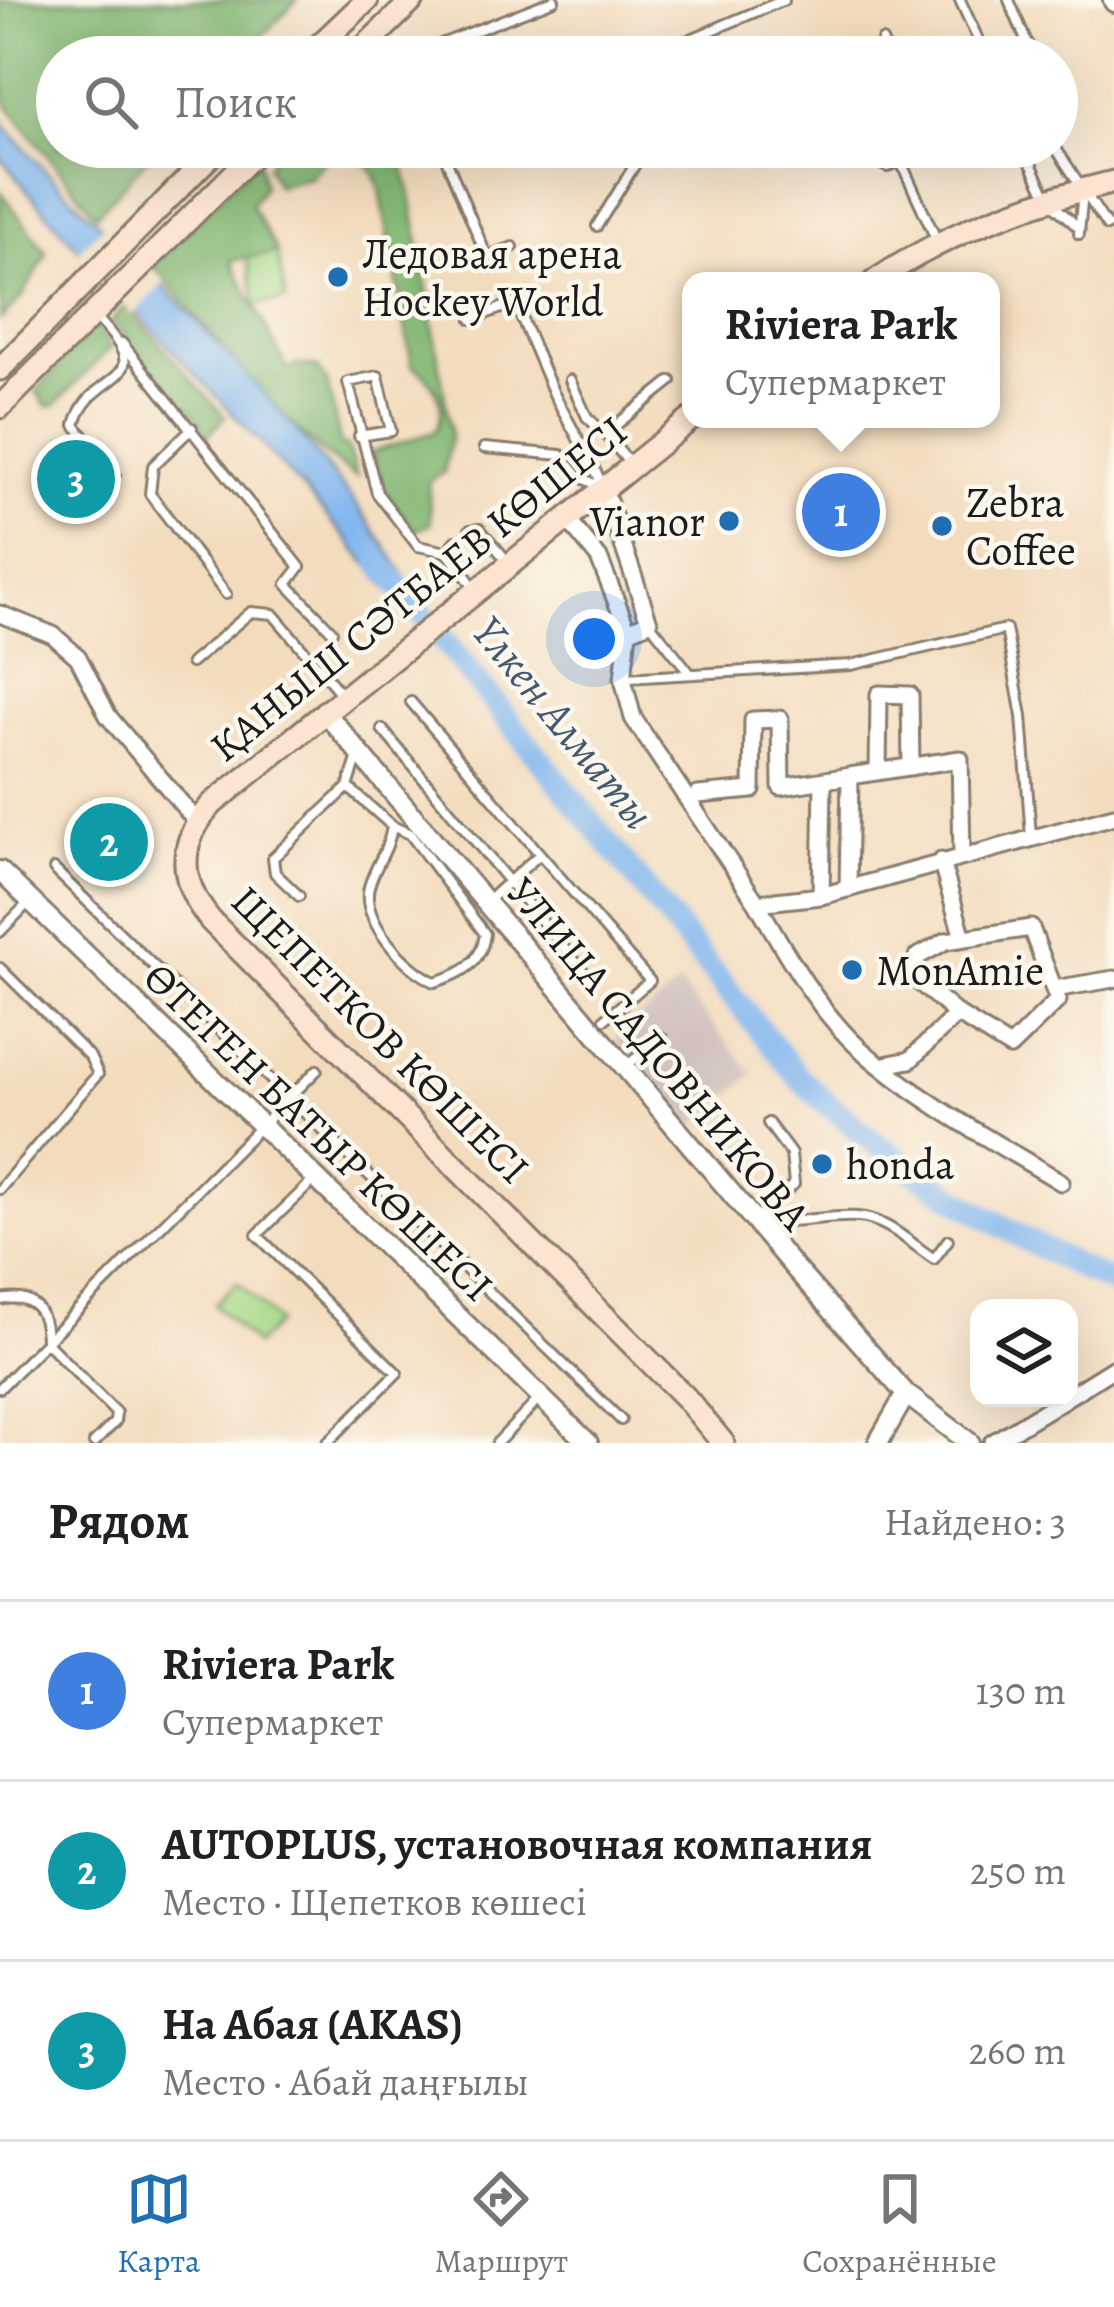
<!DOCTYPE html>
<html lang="ru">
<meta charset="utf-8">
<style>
body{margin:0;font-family:Alegreya,serif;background:#f2f2f2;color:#202124}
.controls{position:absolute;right:36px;bottom:36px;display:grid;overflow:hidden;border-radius:24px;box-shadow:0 12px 48px #0002}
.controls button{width:108px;height:108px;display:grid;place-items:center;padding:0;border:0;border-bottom:3px solid #e0e0e0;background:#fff;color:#202124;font:60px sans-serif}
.you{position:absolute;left:594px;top:639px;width:42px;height:42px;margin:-30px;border:9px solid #fff;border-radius:50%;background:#1a73e8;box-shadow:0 0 0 18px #1a73e833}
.badge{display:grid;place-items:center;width:78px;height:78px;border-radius:50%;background:#1f6fb2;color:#fff;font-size:39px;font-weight:700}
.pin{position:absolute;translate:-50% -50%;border:6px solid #fff;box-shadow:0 3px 12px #0006}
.popup{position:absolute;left:682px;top:272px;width:318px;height:156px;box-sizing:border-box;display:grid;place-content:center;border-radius:24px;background:#fff;filter:drop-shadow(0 3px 9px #0005);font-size:39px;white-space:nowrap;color:#757577}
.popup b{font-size:45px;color:#202124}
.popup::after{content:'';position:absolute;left:50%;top:100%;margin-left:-24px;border:24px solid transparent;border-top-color:#fff}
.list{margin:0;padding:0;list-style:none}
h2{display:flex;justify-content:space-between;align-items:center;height:156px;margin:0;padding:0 48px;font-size:51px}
h2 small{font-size:39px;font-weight:400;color:#757577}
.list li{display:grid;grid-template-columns:78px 1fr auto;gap:36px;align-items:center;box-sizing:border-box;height:180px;padding:0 48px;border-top:3px solid #e0e0e0}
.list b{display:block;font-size:45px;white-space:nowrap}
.list p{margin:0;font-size:39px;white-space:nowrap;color:#757577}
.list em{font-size:39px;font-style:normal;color:#757577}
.icon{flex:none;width:66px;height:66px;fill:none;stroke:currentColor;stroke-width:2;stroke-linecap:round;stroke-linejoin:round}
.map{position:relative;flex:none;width:1114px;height:1443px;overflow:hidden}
.search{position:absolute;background:#fff;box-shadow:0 12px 48px #0002;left:36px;right:36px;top:36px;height:132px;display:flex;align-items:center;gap:30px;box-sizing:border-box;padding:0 42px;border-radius:66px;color:#757577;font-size:45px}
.sheet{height:696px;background:#fff}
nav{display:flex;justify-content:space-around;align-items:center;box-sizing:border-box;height:168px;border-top:3px solid #e0e0e0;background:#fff;font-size:33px;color:#757577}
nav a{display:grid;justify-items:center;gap:6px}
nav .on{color:#1f6fb2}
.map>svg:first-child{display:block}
</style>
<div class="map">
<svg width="1114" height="1443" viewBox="0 0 1114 1443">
<rect width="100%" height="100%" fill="#fbf7ec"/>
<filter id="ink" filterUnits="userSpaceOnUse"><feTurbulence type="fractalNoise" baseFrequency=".00833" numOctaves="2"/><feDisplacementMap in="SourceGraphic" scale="24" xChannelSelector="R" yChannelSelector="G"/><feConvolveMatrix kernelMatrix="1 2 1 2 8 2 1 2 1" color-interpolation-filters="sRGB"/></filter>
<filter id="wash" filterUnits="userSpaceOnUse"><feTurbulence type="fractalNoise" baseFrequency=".004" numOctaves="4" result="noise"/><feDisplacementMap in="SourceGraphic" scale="48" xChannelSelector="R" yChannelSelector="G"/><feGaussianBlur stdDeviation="2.7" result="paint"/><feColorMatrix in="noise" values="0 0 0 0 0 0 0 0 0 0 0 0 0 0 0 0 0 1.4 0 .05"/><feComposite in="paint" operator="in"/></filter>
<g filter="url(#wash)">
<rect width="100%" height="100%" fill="#f3dcbd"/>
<path fill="#cfc0bb" d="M679,984l74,90 -63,54 -75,-89z"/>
<path fill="#a6d887" stroke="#617a52" stroke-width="3" d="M277,252l9,48 -30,5 -9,-48z
M610,530l31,84 -13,4 -30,-79z
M237,1282l41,40 -23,23 -41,-41z"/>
<path fill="#84b874" stroke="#506a48" stroke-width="3" d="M0,0h297l-55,57h-185v90h101l-62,68 -90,-111z
M279,147h119l13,48 40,240 -7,37 -16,10 3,42 -16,7 -30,-40 -13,-39 62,-20c17,-24 0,-53 -22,-67l-33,-180c-11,-27 -20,-31 -50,-28l-19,20 -33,9 -10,-20z
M258,159l6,27 -13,19 26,47 -46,9 57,109 7,-5 22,2 10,14 14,65h6l10,31c-62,-34 -153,-154 -204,-211z
M0,191l47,62 -24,43 -23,24z
M125,305l100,112 -19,21 -8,-18 -87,-98z
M95,324l16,23 -57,59h-7l-11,-15z"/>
<path fill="#7fb5ee" stroke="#4e6885" stroke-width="3" d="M0,119c50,63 110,112 165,169 85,89 175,183 240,288l-17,13c-120,-151 -267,-281 -388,-432z"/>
<path fill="#f3dcbd" d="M104,225l62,56 -33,34 -58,-61z"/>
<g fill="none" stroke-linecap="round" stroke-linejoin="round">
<path stroke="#7fb5ee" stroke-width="24" d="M379,561l420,517c89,85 204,154 315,206"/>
</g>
</g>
<g filter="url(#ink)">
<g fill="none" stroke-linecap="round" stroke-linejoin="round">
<defs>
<path id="service" d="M960,0l26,57
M1009,0l24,57
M882,41l7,16
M373,43l25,14
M408,57l146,-57
M648,57l136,-57
M441,147l46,110 26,-10
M871,147l5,15 12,5 36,-20
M1023,147l26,54 29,26
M1055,147l52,79
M901,162l36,79
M597,226l39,-63
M1079,234l4,-43
M93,314c74,74 -4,53 -18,111l40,50
M472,319l43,-16 39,91 50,93
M122,343l178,224 -13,17 45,47
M570,380l17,37 18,17 66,-53
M192,428l-39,38 -3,28 76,100
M605,434l26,31
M359,436l32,-5 -13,-55 -30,6 29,111 41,53 29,6
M484,448l77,7 17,21 25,12
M470,530l10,-1 29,34
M456,541l-9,11 27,35
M650,623l39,49
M191,663l60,-51 22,2 69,81
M625,678l226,-13 155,-36 16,87 9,121
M411,702l129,152
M382,729l208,250
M348,787l44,39 18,8 75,100c-4,30 -23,40 -50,48 -28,-12 -75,-61 -66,-95 6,-23 20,-36 23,-61
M54,869l567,551
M299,896l-24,-23 -2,-15 75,-71 10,-31
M486,902l54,-48 110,127 -45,38
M0,932l28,-29
M0,968l90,89 8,17 -98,115
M626,1066l36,-28
M315,1179l-58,56 140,138 -70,70
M756,1220l38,-36 -3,-30 -23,-31
M762,1221c36,3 65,-6 96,-4 27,1 55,28 76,42l14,-19
M0,1300c33,-7 46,9 46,42l70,71 -1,9 -21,21
M0,1388l317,-318
M497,1443l44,-46"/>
<path id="minor" d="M604,489l45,133 -21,9
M567,519l32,39 29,73 -5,48 10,39 124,185 64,-7 293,-80
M0,614l53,21 25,22 30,59 88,105
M878,772l1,-78 31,1 1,72
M698,795l54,-5 1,-70 27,-1 1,68 69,-11
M941,861l22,77
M848,889l2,-113 110,-17 2,96
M821,896l2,-114
M757,903c28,49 60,106 102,145 59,53 134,93 202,134
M1031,928l27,72 -48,47 -53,-33 -44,-37 4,-20 29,-16z
M1054,989l60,-10
M884,1065l26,-5 47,-46
M1069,1396l45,-28
M992,1443l74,-45"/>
<path id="tertiary" d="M1113,0l1,2
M324,711l468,554 114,129 64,49
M0,871l588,572
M878,1443l28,-49"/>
<path id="secondary" d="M307,57l60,-57
M354,57l59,-57
M875,281c72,-49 154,-79 239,-99
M0,369l219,-222
M0,407l261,-260
M691,419l-479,385c-35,39 -34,77 -1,117l475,477 37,45"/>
</defs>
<use href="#service" stroke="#887c6c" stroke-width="14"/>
<use href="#minor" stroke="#887c6c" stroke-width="21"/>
<use href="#tertiary" stroke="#887c6c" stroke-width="24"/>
<use href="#secondary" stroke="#887c6c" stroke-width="27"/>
<use href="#service" stroke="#fff" stroke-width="8"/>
<use href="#minor" stroke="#fff" stroke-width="15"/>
<use href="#tertiary" stroke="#fff" stroke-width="18"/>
<use href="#secondary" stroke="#fde4d1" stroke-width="21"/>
</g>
</g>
<g fill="#1f6fb2" stroke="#fbf7ec" stroke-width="4.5">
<circle cx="338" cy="277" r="12"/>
<circle cx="729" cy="521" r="12"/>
<circle cx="942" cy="526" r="12"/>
<circle cx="852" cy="970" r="12"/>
<circle cx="822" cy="1164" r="12"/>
</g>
<g text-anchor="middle" stroke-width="9" stroke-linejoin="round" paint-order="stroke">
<g font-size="42" fill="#1c1c1c" stroke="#fbf7ec" text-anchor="start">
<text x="362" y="268">Ледовая арена<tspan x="362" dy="48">Hockey World</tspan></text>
<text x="966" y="517">Zebra<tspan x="966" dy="48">Coffee</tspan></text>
<text x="705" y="536" text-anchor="end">Vianor</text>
<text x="876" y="985">MonAmie</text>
<text x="846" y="1179">honda</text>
</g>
<g font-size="42" fill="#1c1c1c" stroke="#fbf7ec">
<text transform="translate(418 588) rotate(-39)" y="15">ҚАНЫШ СӘТБАЕВ КӨШЕСІ</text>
<text transform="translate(381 1034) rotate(45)" y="15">ЩЕПЕТКОВ КӨШЕСІ</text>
<text transform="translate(659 1053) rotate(50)" y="15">УЛИЦА САДОВНИКОВА</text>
<text transform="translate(319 1131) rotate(44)" y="15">ӨТЕГЕН БАТЫР КӨШЕСІ</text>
</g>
<g font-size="45" font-style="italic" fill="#445970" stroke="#fbf7ec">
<text transform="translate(564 722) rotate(51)" y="16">Үлкен Алматы</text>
</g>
</g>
</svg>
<div class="controls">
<button><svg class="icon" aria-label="layers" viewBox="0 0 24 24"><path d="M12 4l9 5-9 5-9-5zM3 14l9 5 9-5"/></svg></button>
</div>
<div class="you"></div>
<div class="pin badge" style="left:841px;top:512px;background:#3f7fe0">1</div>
<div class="popup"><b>Riviera Park</b>Супермаркет</div>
<div class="pin badge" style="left:109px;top:842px;background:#0f9aa8">2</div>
<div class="pin badge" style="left:76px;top:479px;background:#0f9aa8">3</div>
<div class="search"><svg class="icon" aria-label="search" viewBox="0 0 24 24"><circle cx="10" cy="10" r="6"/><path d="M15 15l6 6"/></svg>Поиск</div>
</div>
<section class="sheet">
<h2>Рядом<small>Найдено: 3</small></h2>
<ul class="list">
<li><span class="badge" style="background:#3f7fe0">1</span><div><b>Riviera Park</b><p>Супермаркет</p></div><em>130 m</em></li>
<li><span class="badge" style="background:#0f9aa8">2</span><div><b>AUTOPLUS, установочная компания</b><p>Место · Щепетков көшесі</p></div><em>250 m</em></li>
<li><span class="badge" style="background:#0f9aa8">3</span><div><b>На Абая (AKAS)</b><p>Место · Абай даңғылы</p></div><em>260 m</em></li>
</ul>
</section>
<nav>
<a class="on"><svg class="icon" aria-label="map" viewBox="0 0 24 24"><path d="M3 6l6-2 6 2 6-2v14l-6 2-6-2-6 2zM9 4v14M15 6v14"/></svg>Карта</a>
<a><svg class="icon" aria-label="directions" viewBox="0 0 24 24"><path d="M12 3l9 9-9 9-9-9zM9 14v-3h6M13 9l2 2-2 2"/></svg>Маршрут</a>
<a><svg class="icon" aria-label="saved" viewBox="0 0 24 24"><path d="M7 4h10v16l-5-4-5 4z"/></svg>Сохранённые</a>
</nav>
